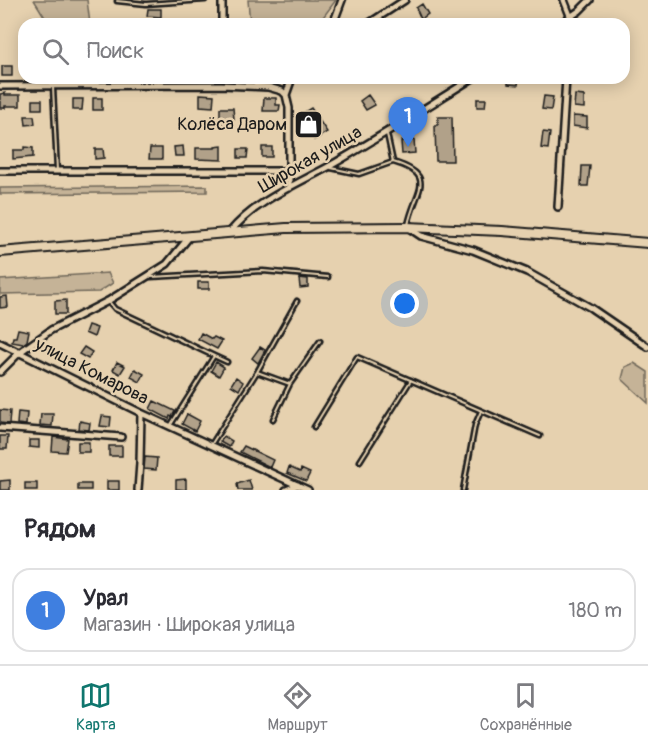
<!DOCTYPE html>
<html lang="ru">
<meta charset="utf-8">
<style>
body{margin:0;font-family:Pangolin,sans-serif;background:#f2f2f3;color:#2b2b33}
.you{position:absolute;left:405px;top:304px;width:21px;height:21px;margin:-15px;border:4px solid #fff;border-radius:50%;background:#1a73e8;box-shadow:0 0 0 9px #1a73e833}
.badge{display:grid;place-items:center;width:39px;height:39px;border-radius:50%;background:#0f766e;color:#fff;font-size:20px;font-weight:700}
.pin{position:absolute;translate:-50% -50px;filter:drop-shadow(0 2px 3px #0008)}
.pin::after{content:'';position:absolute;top:32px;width:21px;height:18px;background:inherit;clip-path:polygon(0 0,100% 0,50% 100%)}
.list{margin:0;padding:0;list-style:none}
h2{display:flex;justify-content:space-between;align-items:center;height:78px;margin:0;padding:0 24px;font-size:26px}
h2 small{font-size:20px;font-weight:400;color:#7c7c81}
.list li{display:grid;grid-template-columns:39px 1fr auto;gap:18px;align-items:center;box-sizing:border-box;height:84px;margin:0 12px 12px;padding:0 12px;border:2px solid #e1e1e2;border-radius:18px}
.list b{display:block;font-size:22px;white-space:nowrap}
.list p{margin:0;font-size:20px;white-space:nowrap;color:#7c7c81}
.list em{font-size:20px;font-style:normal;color:#7c7c81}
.icon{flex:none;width:33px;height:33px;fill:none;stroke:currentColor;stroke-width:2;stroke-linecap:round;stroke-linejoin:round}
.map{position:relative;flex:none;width:648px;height:490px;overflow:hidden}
.search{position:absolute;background:#fff;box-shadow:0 3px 15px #0003;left:18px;right:18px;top:18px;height:66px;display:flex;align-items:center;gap:15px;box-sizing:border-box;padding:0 21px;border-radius:18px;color:#7c7c81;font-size:22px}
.sheet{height:174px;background:#fff}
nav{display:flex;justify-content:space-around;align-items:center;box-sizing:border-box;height:84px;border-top:2px solid #e1e1e2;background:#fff;font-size:16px;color:#7c7c81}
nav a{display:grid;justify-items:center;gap:3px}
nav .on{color:#0f766e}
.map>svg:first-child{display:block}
</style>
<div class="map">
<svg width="648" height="490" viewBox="0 0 648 490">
<rect width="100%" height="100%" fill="#e6d1af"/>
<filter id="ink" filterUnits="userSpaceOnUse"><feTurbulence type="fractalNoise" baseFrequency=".0167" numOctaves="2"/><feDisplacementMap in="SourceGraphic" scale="12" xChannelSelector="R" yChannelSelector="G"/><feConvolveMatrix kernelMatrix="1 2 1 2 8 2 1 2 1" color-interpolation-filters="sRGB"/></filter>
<g filter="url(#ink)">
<path fill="#c5b397" stroke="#70685a" stroke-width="1.5" d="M34,0h53l3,24h-41z
M248,0h88l-18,24h-68z
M207,186v6l-207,2v-6z
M108,273l5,10 -14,9 -99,2v-14z
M634,363l14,9v31l-26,-24 3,-12z"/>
<path fill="#b1a189" stroke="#1c1c1c" stroke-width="1.5" d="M422,4l6,10 -7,5 -5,-11z
M148,9h13v8l-14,-1z
M2,66h10v10h-10z
M508,78h11l-1,7 -10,-1z
M5,93v2h15v11h-15v2h-5v-14z
M200,94l14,1 -1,12 -13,-1z
M368,95l7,10 -9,5 -6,-9z
M575,95l9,1v12l-10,-1z
M544,96l9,1 -2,13 -9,-1z
M93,98h9v12h-9z
M264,98h12v7h4l-1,6h-16z
M73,99h10l-1,11h-9z
M477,99h9l-1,8h-8z
M33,100h9v9h-9z
M220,108h13l1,11h-7v4h-7z
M311,108l16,24 -13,8 -16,-24z
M25,116h9l1,8 -9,1z
M573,116l14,1v11l-14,-2z
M438,117h14l1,44h-17l-1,-36h3z
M543,132l7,1 -2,16 -7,-1z
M414,140l1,13 -13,1 -1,-13z
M183,146l1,10h-9l-1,-9z
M222,146v14l-26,-1v-11h19v-1z
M24,147l9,1v9l-20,2v-9h11z
M262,147h10v10h-10z
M150,148h12v11h-13z
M95,149h8l1,9 -9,1z
M238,149h10l-1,9h-9z
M582,166h8l-2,20h-7z
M299,278l9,1v8l-8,1z
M198,282h11v7h-11z
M7,296l1,11 -8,1v-11z
M66,300v14h-11v-13z
M88,325l9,3 -3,9 -9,-4z
M18,329l11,2 -2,10 -4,3 -11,-2 1,-5h3z
M201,333l11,6 2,-2 8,4 -5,8 -19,-10z
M84,347l8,5 -4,7 -9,-5z
M260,347l5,3 -7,13 -6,-5z
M117,362l8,4 -5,8 -7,-4z
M216,362l8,5 -5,9 -8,-5z
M135,369l9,5 -4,8 -9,-5z
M236,377l7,5 -4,8 -8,-5z
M154,401l21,10 -3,6 -2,-1 -1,3 -19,-10z
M0,410l10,1 -1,13 -9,-1z
M18,412l9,1 -1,12 -9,-1z
M41,414h12l-1,12 -12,-1z
M187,414l13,7 -5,10 -13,-7z
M102,416l9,1 -1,10 -10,-1z
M80,421l10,2 -1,7 -10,-1z
M0,436h8l-1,13h-7z
M224,436l8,5 -3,6 -9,-5z
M53,437l15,2 -2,13 -14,-1z
M29,440h10v8l-10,-1z
M78,442h11v10h-11z
M109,446h13v10h-13z
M244,446l29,14 -3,7 -30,-15z
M145,457l12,1 -1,12 -12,-1z
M289,467l11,5 1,-3 9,4 -4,8 -19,-8z
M186,479v11l-10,-1v-9z
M10,480v10h-10v-9z
M249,480l3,10h-14l-1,-6z
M107,481h12v9h-12z
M25,483h12v7h-12z
M78,484h13v6h-13z"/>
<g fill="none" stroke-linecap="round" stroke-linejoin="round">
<defs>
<path id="service" d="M117,1l29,3 59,-4
M53,87l4,84
M387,134l6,28c46,14 22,28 15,63
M331,168l28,6 34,-12
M151,277l112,-6 65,6
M110,303l5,6 99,47 -44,70
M214,356l13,6
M257,372l33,12
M273,419l17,-35 30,-43
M314,427l43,-70 183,79
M211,445l46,-73 40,-71
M360,461l51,-81
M463,490l12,-65 6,-14"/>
<path id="minor" d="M564,0l7,18
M222,24v-24
M333,24l9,-24
M368,24l37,-24
M560,24l19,-13 11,-11
M0,86l221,-1 47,2 14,4 4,4
M286,95l3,13v80
M286,95l6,-17
M0,171h288
M558,207l8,-129
M409,228l12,8 52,14 54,22 64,36 57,39
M229,233c25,-31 64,-47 99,-66 49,-28 97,-59 145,-89
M0,343l141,70 167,77
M0,372l20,-20 31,-22 57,-29 59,-37 23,-28
M0,428l121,9
M138,490l2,-27 1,-50
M286,490l12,-5"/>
<path id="primary" d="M0,252l286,-24 121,-1 95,4 146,12"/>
</defs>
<use href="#service" stroke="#1c1c1c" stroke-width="7"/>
<use href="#minor" stroke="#1c1c1c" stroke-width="10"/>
<use href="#primary" stroke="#1c1c1c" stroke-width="12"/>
<use href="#service" stroke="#e6d1af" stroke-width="2"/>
<use href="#minor" stroke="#e6d1af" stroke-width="5"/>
<use href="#primary" stroke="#e6d1af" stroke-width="8"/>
</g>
</g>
<defs>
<symbol id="shop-square" viewBox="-11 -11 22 22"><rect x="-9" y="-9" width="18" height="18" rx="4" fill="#1c1c1c" stroke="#e6d1af"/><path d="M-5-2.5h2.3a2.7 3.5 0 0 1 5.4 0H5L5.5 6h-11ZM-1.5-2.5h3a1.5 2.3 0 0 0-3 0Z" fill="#fff"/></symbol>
</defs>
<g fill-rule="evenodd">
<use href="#shop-square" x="292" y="108" width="33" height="33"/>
</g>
<g text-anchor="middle" stroke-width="5" stroke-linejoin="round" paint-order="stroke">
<g font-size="18" fill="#1c1c1c" stroke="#e6d1af" text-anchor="end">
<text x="287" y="130">Колёса Даром</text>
</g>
<g font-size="18" fill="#1c1c1c" stroke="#e6d1af">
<text transform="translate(310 159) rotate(-30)" y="6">Широкая улица</text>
<text transform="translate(92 371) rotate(27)" y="6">улица Комарова</text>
</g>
</g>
</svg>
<div class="you"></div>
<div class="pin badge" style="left:408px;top:147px;background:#3f7fe0">1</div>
<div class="search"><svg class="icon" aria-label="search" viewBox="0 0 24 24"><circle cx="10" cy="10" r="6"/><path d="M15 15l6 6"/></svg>Поиск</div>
</div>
<section class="sheet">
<h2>Рядом<small></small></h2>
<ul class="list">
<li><span class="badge" style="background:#3f7fe0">1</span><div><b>Урал</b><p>Магазин · Широкая улица</p></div><em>180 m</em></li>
</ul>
</section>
<nav>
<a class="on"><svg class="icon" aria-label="map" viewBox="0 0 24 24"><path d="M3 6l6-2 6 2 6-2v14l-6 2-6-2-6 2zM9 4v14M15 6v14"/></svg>Карта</a>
<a><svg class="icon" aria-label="directions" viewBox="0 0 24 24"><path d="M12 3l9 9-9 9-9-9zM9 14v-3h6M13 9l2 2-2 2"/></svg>Маршрут</a>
<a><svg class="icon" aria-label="saved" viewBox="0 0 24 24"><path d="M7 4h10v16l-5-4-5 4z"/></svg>Сохранённые</a>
</nav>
